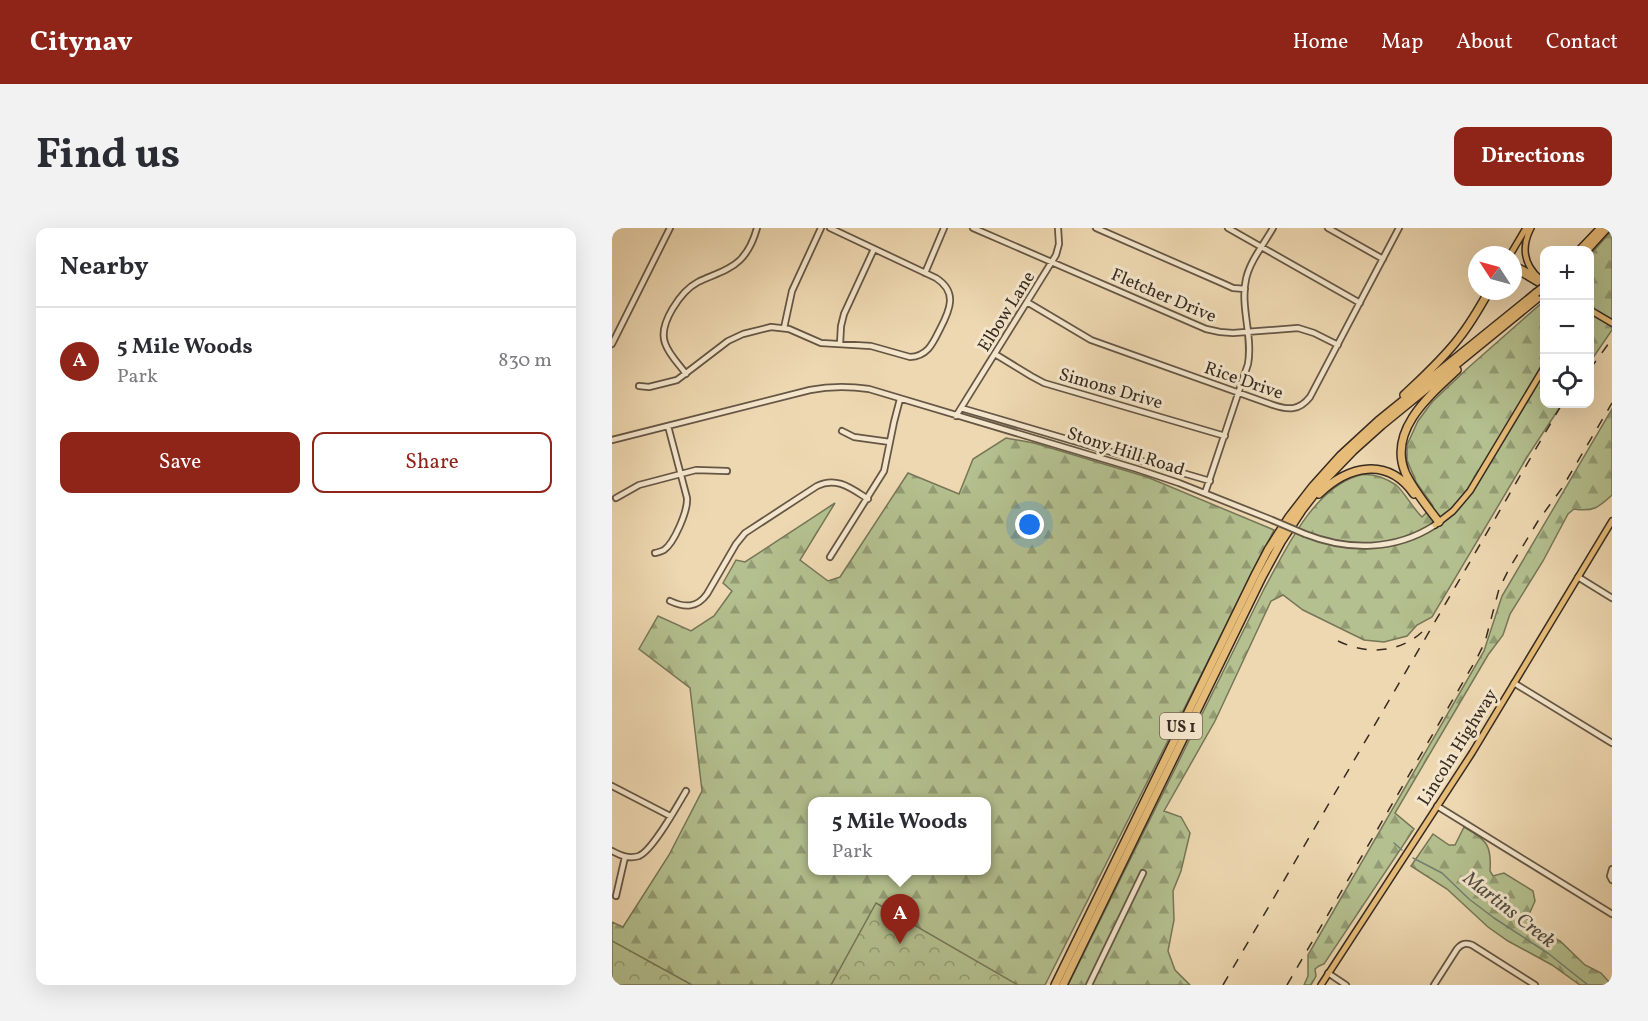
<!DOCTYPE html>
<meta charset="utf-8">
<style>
body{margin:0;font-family:Vollkorn,serif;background:#f2f2f3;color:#2b2b33}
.controls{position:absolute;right:18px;top:18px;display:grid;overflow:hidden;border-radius:12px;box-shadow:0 6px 24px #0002}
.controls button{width:54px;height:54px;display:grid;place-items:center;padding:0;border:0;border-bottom:2px solid #e1e1e2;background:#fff;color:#2b2b33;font:30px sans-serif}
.compass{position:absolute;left:856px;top:18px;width:54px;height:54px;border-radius:50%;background:#fff;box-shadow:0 6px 24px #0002;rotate:306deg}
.you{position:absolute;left:418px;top:297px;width:21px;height:21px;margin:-15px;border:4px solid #fff;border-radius:50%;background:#1a73e8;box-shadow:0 0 0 9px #1a73e833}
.badge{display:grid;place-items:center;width:39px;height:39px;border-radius:50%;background:#8f2418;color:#fff;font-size:20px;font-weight:700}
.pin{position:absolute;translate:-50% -50px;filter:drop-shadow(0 2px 3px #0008)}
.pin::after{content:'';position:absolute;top:32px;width:21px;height:18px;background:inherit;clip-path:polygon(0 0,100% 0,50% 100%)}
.popup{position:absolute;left:196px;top:569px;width:183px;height:78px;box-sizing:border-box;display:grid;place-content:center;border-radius:12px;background:#fff;filter:drop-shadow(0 2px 4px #0005);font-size:20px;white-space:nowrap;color:#7c7c81}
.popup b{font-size:22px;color:#2b2b33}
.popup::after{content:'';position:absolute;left:50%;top:100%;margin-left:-12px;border:12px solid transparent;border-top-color:#fff}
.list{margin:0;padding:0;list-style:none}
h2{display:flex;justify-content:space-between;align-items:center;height:78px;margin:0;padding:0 24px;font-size:26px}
h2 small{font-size:20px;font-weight:400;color:#7c7c81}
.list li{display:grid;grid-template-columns:39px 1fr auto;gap:18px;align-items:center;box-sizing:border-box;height:108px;padding:0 24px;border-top:2px solid #e1e1e2}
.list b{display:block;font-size:22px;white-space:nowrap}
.list p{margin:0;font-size:20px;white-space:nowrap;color:#7c7c81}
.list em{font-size:20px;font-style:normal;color:#7c7c81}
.actions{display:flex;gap:12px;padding:18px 24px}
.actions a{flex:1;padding:14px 0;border:2px solid #8f2418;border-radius:12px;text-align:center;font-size:21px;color:#8f2418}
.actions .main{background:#8f2418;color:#fff}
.icon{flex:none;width:33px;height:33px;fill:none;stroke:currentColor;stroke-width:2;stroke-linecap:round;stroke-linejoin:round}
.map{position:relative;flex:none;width:1000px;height:757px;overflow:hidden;border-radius:12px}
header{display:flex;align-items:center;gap:36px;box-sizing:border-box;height:84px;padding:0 30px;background:#8f2418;color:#fff}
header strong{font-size:28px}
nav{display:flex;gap:33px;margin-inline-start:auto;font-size:21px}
.intro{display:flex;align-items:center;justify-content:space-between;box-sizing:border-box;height:144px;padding:0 36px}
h1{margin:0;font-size:42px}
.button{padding:15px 27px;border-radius:12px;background:#8f2418;color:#fff;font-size:21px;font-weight:700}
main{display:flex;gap:36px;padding:0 36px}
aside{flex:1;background:#fff;border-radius:12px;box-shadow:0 6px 24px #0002}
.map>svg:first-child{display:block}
</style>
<header>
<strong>Citynav</strong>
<nav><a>Home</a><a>Map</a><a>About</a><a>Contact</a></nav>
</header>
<div class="intro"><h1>Find us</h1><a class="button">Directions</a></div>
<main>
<aside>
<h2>Nearby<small></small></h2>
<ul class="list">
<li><span class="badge">A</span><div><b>5 Mile Woods</b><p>Park</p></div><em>830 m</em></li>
</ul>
<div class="actions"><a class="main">Save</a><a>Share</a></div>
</aside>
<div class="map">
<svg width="1000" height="757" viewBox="0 0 1000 757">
<defs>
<pattern id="forest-firs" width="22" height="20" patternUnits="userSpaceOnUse" patternTransform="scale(1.5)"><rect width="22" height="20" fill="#b4c08f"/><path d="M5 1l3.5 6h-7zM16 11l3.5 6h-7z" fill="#939c74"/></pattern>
<pattern id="park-crowns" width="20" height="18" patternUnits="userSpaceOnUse" patternTransform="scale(1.5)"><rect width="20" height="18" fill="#b4c08f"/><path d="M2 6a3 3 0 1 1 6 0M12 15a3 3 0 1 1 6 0" fill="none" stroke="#939c74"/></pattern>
</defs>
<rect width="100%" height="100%" fill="#eed8b1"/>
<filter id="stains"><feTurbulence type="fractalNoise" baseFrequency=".00333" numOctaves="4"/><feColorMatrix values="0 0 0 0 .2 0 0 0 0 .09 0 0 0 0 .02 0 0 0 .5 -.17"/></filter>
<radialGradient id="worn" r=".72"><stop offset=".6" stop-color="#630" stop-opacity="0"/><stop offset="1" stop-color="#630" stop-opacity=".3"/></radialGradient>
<path fill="url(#forest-firs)" stroke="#767658" stroke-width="1.5" fill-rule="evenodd" d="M1000,2v100l-22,32v-107z
M932,73l1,103h17l-33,50 -97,163 -15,8 -10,11 -23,6 -20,-2 -61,-30 -20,-15 -12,6 -56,120 -51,90 17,6 9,16 -9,38 -8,20 1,29 -6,31 7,19 15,15h-122l195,-394c21,-38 49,-101 94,-115 13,-4 28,2 39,9 7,5 18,25 26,32l11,-11 -17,-24 -9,-22v-15l11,-24 14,-19 37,-35z
M1000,181v86c-14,13 -19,17 -38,14l-6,5 -25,47 -33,53 -7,21 -15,20 -93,158 19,16 -90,135 -5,2 -4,3 1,7 -5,9h-7l4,-9v-21l176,-304 18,-55z
M394,210l28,5 113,34 127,53 -229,455h-433v-63l11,5 46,-72 33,-64 -12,-103 -51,-39 19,-33 33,15 23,-15 18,-25 -9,-8 13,-23 9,2 90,-59 -35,57 28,21 12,-4 68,-104 51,21 14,-35zM201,574h174v68h-174z
M852,599c22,13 28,17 26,44l3,5 11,-3 29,18 2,10 -8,18 19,16 14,6 25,24 16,8 11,12h-32l-28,-20 -44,-24 -20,-14 -41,-38 -36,-23 22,-32 16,11h6z"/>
<path fill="url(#park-crowns)" stroke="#767658" stroke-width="1.5" d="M264,675l142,82h-187z
M0,713l80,44h-80z"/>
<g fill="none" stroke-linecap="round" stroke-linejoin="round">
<path stroke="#728173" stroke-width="1.5" d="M782,615l8,7
M801,630l29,15 27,26 25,19 55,36 39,31"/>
<defs>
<path id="minor" d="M361,0l233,101 14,3 13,1 65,-5 16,5 24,12
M484,0l126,55 11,5 12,1
M616,0l132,75
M716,0l55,31
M313,45l19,-45
M415,74l64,38 182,65c15,5 26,6 37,-8l89,-169
M172,100l8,-37 29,-63
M0,116l58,-116
M228,116l1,-18 3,-12 30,-65
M383,126l36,22 13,7 181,53
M74,146c-7,-10 -17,-19 -21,-31 -7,-19 16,-52 33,-61 14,-7 31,-11 42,-22 8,-8 14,-21 17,-32
M27,158l10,1 28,-7 51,-39 15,-7 28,-7 18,2 32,14 50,3 39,11c18,-1 23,-14 30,-28 10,-19 18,-37 -4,-51l-106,-50
M349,180l249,73
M344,188l100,-161 3,-11 -1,-16
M230,203l12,6 36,5
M0,212l198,-50c20,-4 38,-4 59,-1l268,80 42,14 93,37
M593,265l43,-129c5,-28 -8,-57 -2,-85 4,-18 18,-35 27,-51
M4,270l23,-13 57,-15 31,1
M693,306c43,17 90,17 130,-9
M43,325c4,-1 5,-1 9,-3 10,-7 24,-39 23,-52l-19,-72
M218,329l54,-86 10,-49 6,-23
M966,349l34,21
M58,373c15,7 27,7 37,-7l29,-50 9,-11 72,-47c20,-10 35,3 51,13
M902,455l98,60
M0,558l58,30
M825,578l175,108
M0,623c9,5 17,8 27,5 14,-6 38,-50 47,-65
M1000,641l-2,7 2,4
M4,668l9,-39
M716,745l18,12
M477,757l54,-112
M822,757l23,-36c5,-6 9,-6 15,-4l63,40"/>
<path id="major" d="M919,0c-10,19 -7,37 9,51
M898,27l16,-27
M901,36l32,17
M901,40l32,19
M978,82l22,13
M823,297l18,-14 17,-20 75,-125
M709,757l151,-232 140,-232"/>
<path id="highway" d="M968,22l21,-22
M975,22l20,-22
M792,167c19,-18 39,-36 55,-57 12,-15 21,-31 30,-47
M707,266c29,-28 68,-38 95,0
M827,294c-11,-14 -27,-34 -34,-50 -17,-42 25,-77 52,-102
M443,757l201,-412 12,-23 21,-33 24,-31 27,-30 38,-35 158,-128
M451,757l199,-408 19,-35 21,-32 24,-31 27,-28 29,-26 163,-133"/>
</defs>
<use href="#minor" stroke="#655645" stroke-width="8"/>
<use href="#major" stroke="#372b21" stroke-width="8"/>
<use href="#highway" stroke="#372b21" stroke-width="10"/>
<use href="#minor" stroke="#f4e6cc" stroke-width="4.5"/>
<use href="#major" stroke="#e7bc78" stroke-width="5"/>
<use href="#highway" stroke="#e7bc78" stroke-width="7"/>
<path stroke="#372b21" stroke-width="1.5" stroke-dasharray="10 10" stroke-linecap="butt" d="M978,141l22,-30
M726,413c31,15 66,12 90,-15
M611,757l339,-581
M675,757l190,-327 8,-16 14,-53 10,-20 29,-48 24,-33 50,-85"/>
<defs>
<path id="minor-bridge" d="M660,292l33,14"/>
<path id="highway-bridge" d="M924,65l9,-7"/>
</defs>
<use href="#minor-bridge" stroke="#655645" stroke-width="8" stroke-linecap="butt"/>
<use href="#highway-bridge" stroke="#372b21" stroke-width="10" stroke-linecap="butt"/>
<use href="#minor-bridge" stroke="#f4e6cc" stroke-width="4.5"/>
<use href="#highway-bridge" stroke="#e7bc78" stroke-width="7"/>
</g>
<g text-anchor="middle" stroke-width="6" stroke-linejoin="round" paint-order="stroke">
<rect fill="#f4e6cc" stroke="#706354" stroke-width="1.5" x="548" y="485" width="42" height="26" rx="4.5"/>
<g font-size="16" font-weight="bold" fill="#372b21">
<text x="569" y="504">US 1</text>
</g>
<g font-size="18" fill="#372b21" stroke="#f4e6cc">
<text transform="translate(552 67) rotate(23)" y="6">Fletcher Drive</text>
<text transform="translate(394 83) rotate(-58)" y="6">Elbow Lane</text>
<text transform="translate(632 152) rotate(19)" y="6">Rice Drive</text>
<text transform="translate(499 160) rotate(16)" y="6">Simons Drive</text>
<text transform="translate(514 223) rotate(18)" y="6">Stony Hill Road</text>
<text transform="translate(845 519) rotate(-58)" y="6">Lincoln Highway</text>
</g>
<g font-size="20" font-style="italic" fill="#504f43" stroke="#f4e6cc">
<text transform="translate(898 681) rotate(38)" y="7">Martins Creek</text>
</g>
</g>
<rect width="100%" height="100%" filter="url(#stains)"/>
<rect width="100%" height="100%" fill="url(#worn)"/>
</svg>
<div class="controls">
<button>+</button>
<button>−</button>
<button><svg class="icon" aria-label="locate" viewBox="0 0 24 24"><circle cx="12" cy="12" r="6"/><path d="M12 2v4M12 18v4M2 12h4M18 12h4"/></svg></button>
</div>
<svg class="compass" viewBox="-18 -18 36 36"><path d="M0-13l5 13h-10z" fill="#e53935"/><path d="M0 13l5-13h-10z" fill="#7c7c81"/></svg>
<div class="you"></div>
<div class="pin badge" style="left:288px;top:716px">A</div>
<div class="popup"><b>5 Mile Woods</b>Park</div>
</div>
</main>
